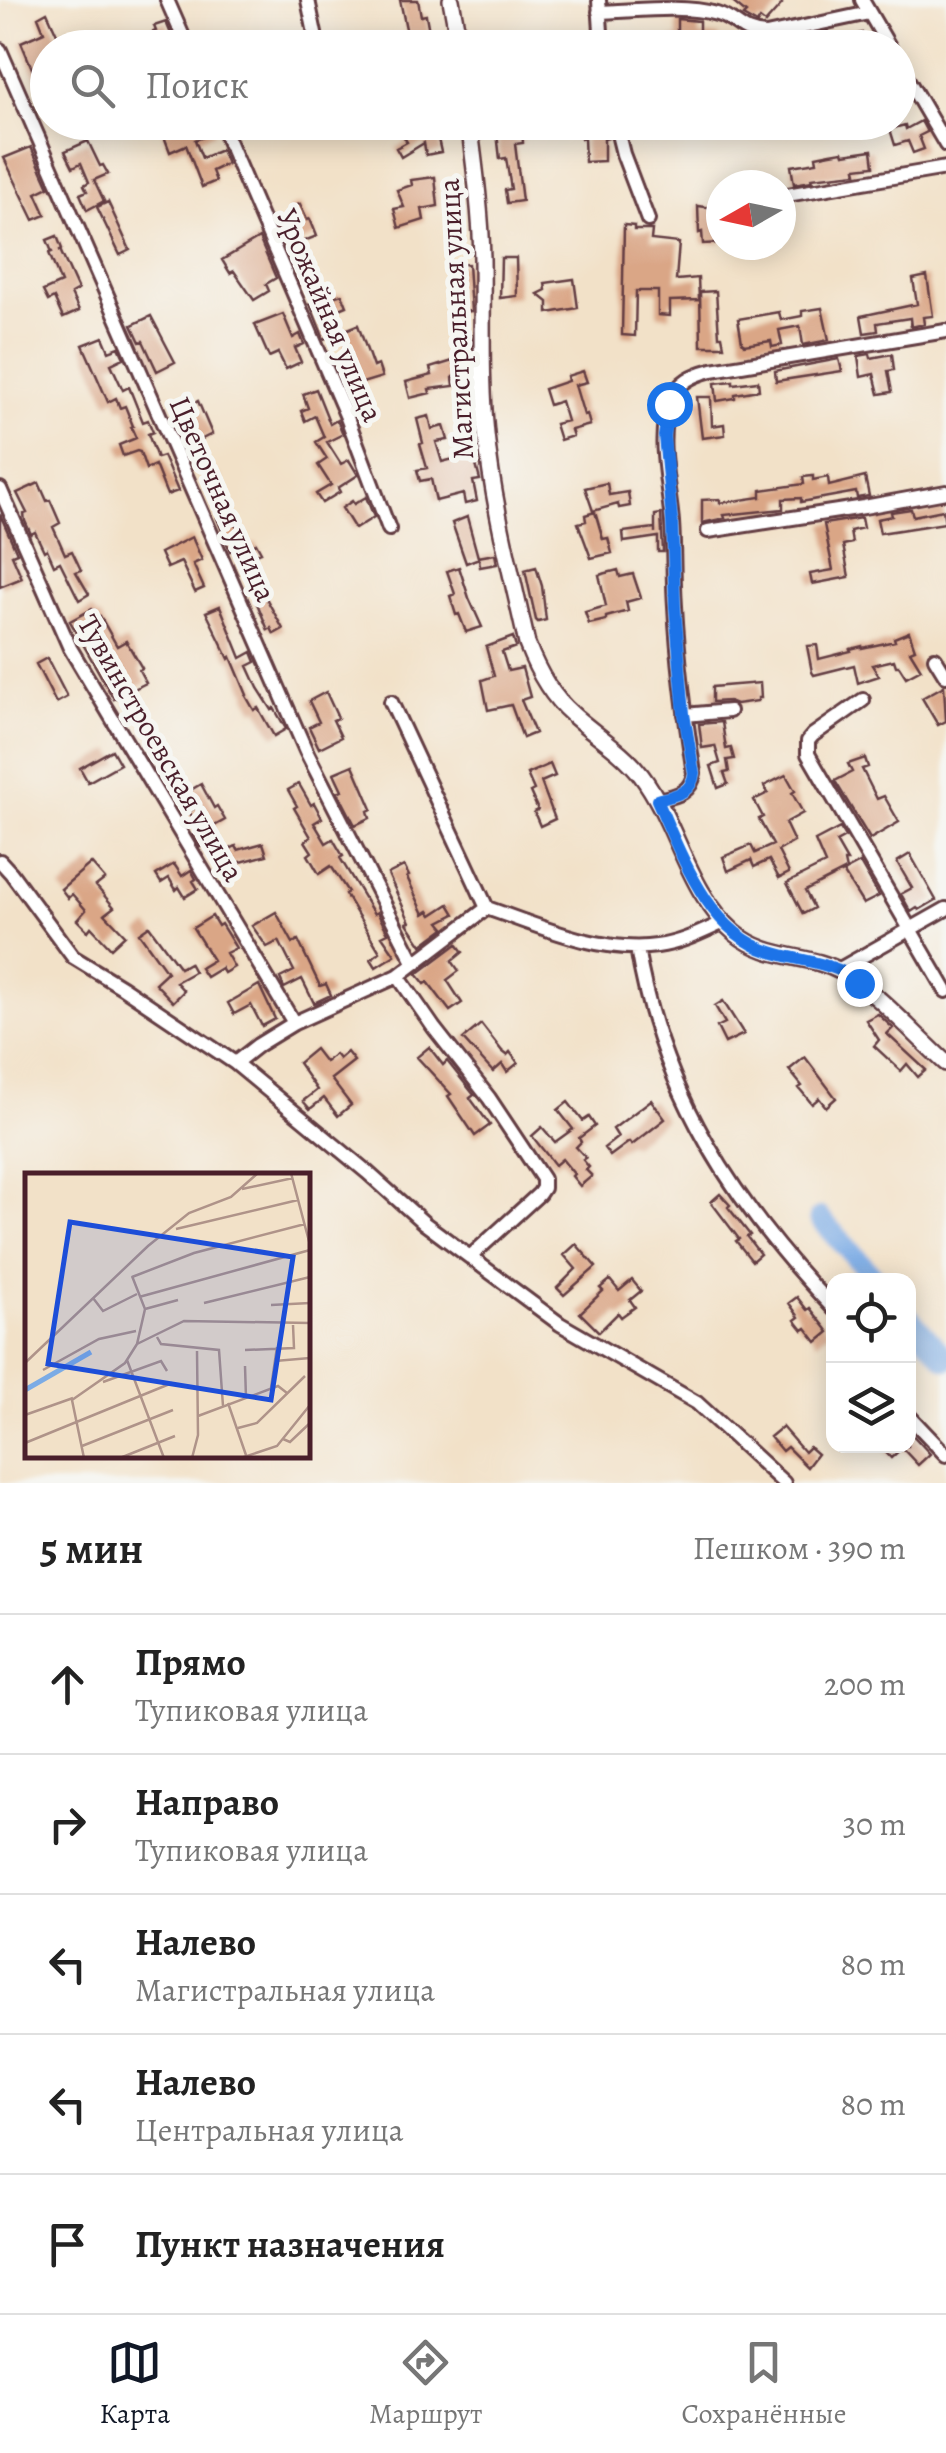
<!DOCTYPE html>
<html lang="ru">
<meta charset="utf-8">
<style>
body{margin:0;font-family:Alegreya,serif;background:#f2f2f2;color:#222}
.controls{position:absolute;right:30px;bottom:30px;display:grid;overflow:hidden;border-radius:20px;box-shadow:0 5px 25px #0003}
.controls button{width:90px;height:90px;display:grid;place-items:center;padding:0;border:0;border-bottom:2px solid #e0e0e0;background:#fff;color:#222;font:50px sans-serif}
.compass{position:absolute;left:706px;top:170px;width:90px;height:90px;border-radius:50%;background:#fff;box-shadow:0 5px 25px #0003;rotate:261deg}
.stop{position:absolute;width:30px;height:30px;margin:-22px;border:8px solid #1a73e8;border-radius:50%;background:#fff}
.stop.end{background:#1a73e8;border-color:#fff;box-shadow:0 2px 10px #0008}
.list{margin:0;padding:0;list-style:none}
h2{display:flex;justify-content:space-between;align-items:center;height:130px;margin:0;padding:0 40px;font-size:42px}
h2 small{font-size:32px;font-weight:400;color:#767676}
.list li{display:grid;grid-template-columns:65px 1fr auto;gap:30px;align-items:center;box-sizing:border-box;height:140px;padding:0 40px;border-top:2px solid #e0e0e0}
.list b{display:block;font-size:38px;white-space:nowrap}
.list p{margin:0;font-size:32px;white-space:nowrap;color:#767676}
.list em{font-size:32px;font-style:normal;color:#767676}
.icon{flex:none;width:55px;height:55px;fill:none;stroke:currentColor;stroke-width:2;stroke-linecap:round;stroke-linejoin:round}
.map{position:relative;flex:none;width:946px;height:1483px;overflow:hidden}
.search{position:absolute;background:#fff;box-shadow:0 5px 25px #0003;left:30px;right:30px;top:30px;height:110px;display:flex;align-items:center;gap:25px;box-sizing:border-box;padding:0 35px;border-radius:55px;color:#767676;font-size:38px}
.sheet{height:830px;background:#fff}
nav{display:flex;justify-content:space-around;align-items:center;box-sizing:border-box;height:140px;border-top:2px solid #e0e0e0;background:#fff;font-size:28px;color:#767676}
nav a{display:grid;justify-items:center;gap:5px}
nav .on{color:#111827}
.map>svg:first-child{display:block}
</style>
<div class="map">
<svg width="946" height="1483" viewBox="0 0 946 1483">
<rect width="100%" height="100%" fill="#f6f6f2"/>
<filter id="ink" filterUnits="userSpaceOnUse"><feTurbulence type="fractalNoise" baseFrequency=".01" numOctaves="2"/><feDisplacementMap in="SourceGraphic" scale="20" xChannelSelector="R" yChannelSelector="G"/><feConvolveMatrix kernelMatrix="1 2 1 2 8 2 1 2 1" color-interpolation-filters="sRGB"/></filter>
<filter id="wash" filterUnits="userSpaceOnUse"><feTurbulence type="fractalNoise" baseFrequency=".0048" numOctaves="4" result="noise"/><feDisplacementMap in="SourceGraphic" scale="40" xChannelSelector="R" yChannelSelector="G"/><feGaussianBlur stdDeviation="2.25" result="paint"/><feColorMatrix in="noise" values="0 0 0 0 0 0 0 0 0 0 0 0 0 0 0 0 0 1.4 0 .05"/><feComposite in="paint" operator="in"/></filter>
<g filter="url(#wash)">
<rect width="100%" height="100%" fill="#f2e1c8"/>
<g fill="none" stroke-linecap="round" stroke-linejoin="round">
<path stroke="#7babe5" stroke-width="22" d="M820,1218l56,62
M908,1317l38,42"/>
</g>
<g id="blocks">
<path fill="#daa686" d="M400,0h18l3,16 5,-1 6,33h-22z
M730,0h47l5,4 -17,19 -5,-4 -3,5 -14,-8 3,-3z
M47,12l15,33 -14,3v14l-7,3 7,15v27l-27,-65 23,-10 -6,-15z
M677,19l22,2v16l20,-1 1,12 -66,-1v-5l23,-4z
M166,22l7,17 -6,2 3,7h-28l-3,-10 17,-7 -2,-5z
M828,32l2,9 32,-8 3,13 -52,2 -1,-4 -36,4 -1,-5z
M921,121l6,11 -8,4 5,13 -11,4 -5,-12 -13,4 -5,-16 15,-4 1,4z
M182,122h28l4,11 -19,7 7,18 19,-8 6,14 -15,7 4,10 -14,6 -16,-42 -16,7 -8,-21z
M433,122h23l2,14 -20,3 3,13 -15,3 -2,-12 -23,14 -5,-9 11,-6 -3,-5 13,-7 17,-2z
M583,122h9l2,7 11,-2 3,11 -4,1v22l-19,1 -1,-24 -3,1 -5,-14z
M522,129l1,14 -8,1 7,57 -15,2 -2,-13 6,-1 -5,-31 -6,1 -3,-26z
M88,141l12,25 3,-1 5,9 -14,6 10,21 -17,9 -7,-16 7,-3 -3,-6 5,-3 -8,-19 -8,4 -8,-16z
M31,147l18,40 -13,6 10,22 -12,5 -30,-62z
M872,150l2,16 -18,2 1,5 -46,5 1,3 -18,3 -3,-18 26,-4 -1,-6 15,-3 12,-2 1,3z
M435,177l3,29 -16,3 2,11 -25,8 -5,-19 10,-2 -7,-17 15,-5 -1,-5z
M108,202l22,48 -10,5 -23,-48z
M300,204l7,16 3,-1 7,17 -23,9 -5,-13 -9,4 -3,-8 16,-10 -5,-9z
M698,206l23,3v34l-18,1 -1,-12 -3,1z
M624,225l10,1v4h18l-1,10 28,3 -3,37 22,-2 1,22 -29,1v15l-12,-1v-24h-22l-1,45 -13,-1z
M57,236l5,13 -2,1 18,40 -7,4 8,17 -16,7 -9,-20 -6,3 -5,-10 18,-8 -12,-30 3,-1 -5,-12z
M259,238l17,40 -10,6 3,7 -15,9 -20,-29 -4,2 -8,-13z
M501,258h15l1,38 -17,2z
M468,264l3,47 -11,1 -5,-47z
M927,276l6,40 -10,1 1,7 -13,3 -1,-9 -33,5 1,8 -14,2 -3,-17 56,-12 -4,-25z
M574,279l4,29 -30,5v-11l-10,-8 8,-4 -1,-7z
M716,291l3,45h3l2,10h-23l-1,-54z
M342,294l5,12 -17,7 9,20 -15,6 -14,-35z
M822,308l7,32 -26,5 -3,-19 -21,4 3,15 -10,2 -1,-6 -27,4 -2,-3 -4,-23 41,-7 2,8 21,-4v-5z
M283,314l10,24 7,-4 4,10 -9,4 6,14 -15,7 -8,-16 -9,4 -14,-32z
M151,316l24,46 -18,9 -14,-30 -3,1 -8,-17z
M358,325l15,42 5,-2 4,12 -23,7 -19,-52z
M103,337l6,14 10,-4 5,11 -13,6 12,26 6,-3 14,35 5,-2 5,12 -5,2 9,24 6,-2 15,35 -11,4 -12,-30 -9,4 -6,-17 -3,-1 -14,5 -4,-11 17,-7 -5,-11 2,-1 -8,-20 -5,2 -4,-10 -8,4 -25,-57z
M471,340v36l-18,1 1,9 -25,3 1,4 -20,5 -4,-16 26,-7 -2,-7 26,-8v-4h4l-1,-15z
M870,354l1,4 21,-4 2,16 -6,1 4,21 -13,2 -5,-20 -13,3 -3,-21z
M839,359l3,12 -66,10 -1,-10z
M583,371l4,11 -12,3 9,30 3,-1 3,11 -19,5 2,6 -13,4 -5,-16 12,-3 -6,-20 -12,4 -5,-16 24,-8 -1,-5z
M733,381v3l25,-3 1,9 -24,4v4l-18,3 -2,-18z
M316,389l14,35 7,-4 6,14 -16,8 14,22 8,-4 9,15 -20,13 2,4 -18,11 -6,-9 15,-9 -13,-20 9,-6 -11,-17 8,-5 -9,-21 -10,5 -4,-10 7,-3 -5,-14z
M697,397h14l1,29 12,-2 1,11 -23,3z
M198,401l14,33 -14,7 -17,-32z
M429,416l3,13 12,-3 4,14 -12,2 6,20 31,-8 7,26 -7,1 4,20 -12,3 -2,-10 -27,7 -5,-22 -11,2 -3,-11 10,-2 -7,-24 3,-1 -6,-24z
M219,474l11,30 -2,1 18,43 10,-5 5,9 -8,3 8,18 -12,5 -10,-22 -3,2 -4,-8 -2,1 -13,-33 4,-2 -15,-36z
M813,476v4l15,-3 1,9 36,-9 4,19 -12,2 -1,-6 -55,10v-4l-18,1v10l-59,6 1,3 -23,5v-23l18,-1v4l41,-6v-7l43,-6 -1,-7z
M39,483l8,18 3,-1 10,23 -7,4 12,27 7,-3 9,19 -5,2 13,22 -10,6 -19,-38 -6,3 -7,-16 -3,2 -9,-19 -4,2 -6,-13 -1,-7 3,-1 -10,-20z
M607,483l2,12 19,-3 2,14 -11,2 -1,-4 -25,7 -8,-23z
M366,497l8,20 -19,12 -13,-21 10,-7 2,3z
M911,509l2,7 30,-6 2,13 -65,10 -3,-14 15,-3 -1,-4z
M595,512l8,27 5,-1 4,15 -21,5 -13,-35 8,-2 -1,-6z
M0,514l17,39 -5,2 10,23 -22,9z
M661,514l2,38h-5v-15l-34,5 -1,-10 32,-4v5v-18z
M467,517l11,40 17,-3 2,10 -17,3 -1,-9 -13,5 -14,-40z
M861,518l2,10 -13,3 2,12 -9,2 6,32 -37,7 -2,-10 23,-4 -9,-46z
M192,537l10,23 -9,4 11,24 -9,4 -14,-30 -14,6 -7,-15z
M459,567l10,31 13,29 -16,5 -7,-18 -3,1 -6,-19 5,-2 -8,-23z
M536,567l6,19 4,34 -8,2 -2,-2 -11,-50z
M618,570l2,7 13,-3 8,24 -15,4 2,9 -22,6v3l-17,4 -4,-12 21,-6 -7,-31z
M260,587l23,42 -9,5 -3,-6 -3,2 -16,-39z
M220,606l21,52 11,-6 4,10 -8,4 10,22 14,22 2,-2 12,21 -12,7 -16,-28 -4,2 -8,-14 1,-1 -16,-38 -2,2 -23,-47z
M92,609l6,8 2,-1 17,30 9,-5 16,27 -3,2 7,13 -32,16 -44,-78z
M909,632l6,17 -5,2 11,18 -15,8 -7,-11h-3l-2,-6 -22,5 7,11 -21,7 -4,-18 -40,10 -2,-3 -5,-26 10,-1 2,14 32,-8 -1,-2 12,-3v2l33,-7 -1,-3z
M513,637l3,10 -14,5 6,19 14,-3 8,29 -9,3 14,33 -12,5 -12,-33 -23,5 -6,-30 12,-4 -8,-29z
M47,658l20,39 -11,6 -20,-39z
M760,683l1,15h-3v3l-22,3 -7,-3 -17,1v-15z
M944,686l2,35 -8,4 -16,-27z
M326,692l12,26 -5,2 8,17 -22,11 -10,-21 10,-5 -10,-21z
M722,722l4,27 5,-1 3,11 -7,1 2,12 -5,1 4,11 -10,4 -7,-22 9,-3 -5,-17 -13,2 -3,-24z
M112,750l8,14 -32,18 -8,-14z
M865,758l3,9 -6,2 15,30 7,-3 15,26 -29,17 -35,-58 17,-9 -4,-8z
M550,764l5,12 -14,6 14,37 -15,7 -6,-14 4,-2 -8,-18 4,-2 -7,-16z
M353,765l19,44 -4,2 2,7 -15,7 -17,-33 4,-2 -8,-17z
M786,775l9,16 -3,2 11,20 -18,10 9,19 -16,9 11,22 -10,5 -10,-18 -15,7 -3,-7 -23,11 -5,-14 28,-12 4,8 18,-8 -14,-26 4,-2 -9,-17 14,-7 -4,-7z
M201,784l13,24 3,-2 8,14 -23,13 5,10 -7,4 -7,-12 7,-3 -11,-21 8,-4 -8,-16z
M299,784l12,21 3,-2 8,15 -8,5 12,20 7,-4 10,17 -3,2 34,56 3,-2 11,21 -6,3 13,19 -19,12 -5,-8 9,-7 -35,-58 3,-2 -17,-26 -12,8 -11,-19 4,-3 -7,-11 6,-4 -17,-29 3,-2 -9,-16z
M840,828l5,9 -9,5 11,19h-3l2,9 -41,21 9,17 -11,6 -16,-31 38,-19 -10,-23z
M263,843l4,12 -37,10 -7,-12 13,-7 2,4z
M910,854l26,46 -17,10 -2,-2 -6,4 -10,-18 11,-6 -15,-26z
M91,863l14,16 -9,7 18,21 -9,7 20,21 -14,13 -20,-21 -3,4 -11,-11 9,-10 -14,-16 -4,4 -7,-9z
M860,863l19,33 -16,8 -20,-32z
M174,864l8,12 9,-6 5,9 -3,2 5,8 -13,8 -6,-10 -3,3 -7,-12 -8,5 -5,-8z
M404,866l5,10 -2,1 17,37 5,-3 3,4 17,-11 6,10 -15,8 5,6 -23,17 -15,-22 3,-1 -22,-48z
M276,912l17,31 5,-3 22,46 6,-2 5,11 -17,8 -12,-24 -18,9 -4,-10 14,-7 -15,-30 -12,6 -15,-21z
M212,916l6,10 3,-2 15,24 -10,5 8,14 -10,6 -3,-5 -15,9 -6,-9 13,-8 -20,-32z
M149,926l31,42 9,-5 5,9 -18,10 8,9 -11,11 -18,-19 12,-11 -28,-39z
M457,944l6,8 -11,9 7,10 -12,9 15,23 -12,8 -22,-29 -3,2 -8,-10z
M259,985l16,34 -13,7 -11,-21 -17,9 -6,-11z
M723,1001l21,33 -19,9 -8,-16 8,-4 -10,-17z
M878,1014l15,14 -6,6 39,36 -8,7 -11,-13 -6,7 -27,-25 5,-6 -13,-20z
M481,1024l21,27 5,4 3,-3 8,11 -11,9 -5,-8 -9,8 -30,-33z
M429,1047l14,18 4,-4 27,34 -4,3 20,27 -15,11 -27,-40 3,-2 -34,-37z
M315,1049l10,13 10,-8 4,5 8,-7 7,9 -23,18 20,26 -13,11 -14,-18 -14,11 -7,-8 14,-11 -19,-27z
M805,1057l31,41 -10,9 -7,-9 -7,6 -13,-16 3,-2 -13,-16z
M651,1100l14,19 -33,26 -3,-3 -19,14 -6,-8 14,-11 -5,-8z
M568,1102l15,19 6,-4 6,9 -16,12 2,4 -5,5 10,11 -3,2 6,7 -3,3 6,6 -12,10 -8,-10 2,-2 -12,-15 -7,6 -23,-29 10,-9 13,15 18,-13 -15,-19z
M720,1194l10,11 -2,2 22,28 -3,2 13,17 -8,7 -16,-20 3,-2 -28,-37z
M576,1244l20,23 -32,28 -7,-7 19,-19 -12,-14z
M610,1280l9,11 13,-11 9,11 -11,9 5,7 -14,10 -3,-4 -19,19 -19,-19 23,-22 -3,-3z
M797,1297l10,13 3,-2 19,24 -12,10 -11,-14 -3,2 -8,-10 4,-3 -10,-14z
M782,1427l22,25 5,-5 8,7 -10,13 -20,-20 -5,4 -12,-14z
M908,1430l22,24 -12,11 -16,-17 -11,10 -11,-12h28z"/>
</g>
</g>
<g filter="url(#ink)">
<use href="#blocks" fill-opacity="0" stroke="#633c43" stroke-width="2.5"/>
<g fill="none" stroke-linecap="round" stroke-linejoin="round">
<defs>
<path id="minor" d="M167,0l21,48
M308,0l10,48
M599,0l3,48
M862,0l28,48
M599,12c36,-1 84,-8 118,2 21,6 23,20 49,21l103,-22
M0,50l306,701 108,211
M898,63l48,82
M220,122l126,293 43,114
M615,122l8,32 25,66
M781,196l165,-28
M0,489l70,159 224,375
M708,531l156,-24 82,-15
M935,658l11,18
M863,700l-50,35 -5,6v13l138,237
M391,702l96,206
M685,715l44,-4
M657,800c18,-4 34,-6 37,-27 -9,-56 -16,-111 -19,-167 -2,-28 -1,-56 -3,-84 -3,-38 -17,-86 -1,-122 8,-19 22,-25 41,-30l234,-39
M0,861l11,12 62,84 49,30 113,76 132,109 57,51 136,101 137,79 87,80
M637,948c24,145 97,256 197,361
M838,970l108,-61
M398,976l36,52 55,70 54,81v9l-4,6 -68,62
M235,1063l23,-18 36,-22 104,-47 89,-68c51,18 115,46 170,38 24,-3 45,-14 67,-24
M908,1415l38,40"/>
<path id="tertiary" d="M451,0l9,48
M469,122c6,46 12,91 13,137 1,59 -2,117 4,175 7,71 26,141 41,210 10,26 24,52 45,70 23,21 50,36 69,61 37,49 46,117 94,158 34,28 73,20 107,39 34,19 74,64 104,91"/>
</defs>
<use href="#minor" stroke="#633c43" stroke-width="18"/>
<use href="#tertiary" stroke="#633c43" stroke-width="20"/>
<use href="#minor" stroke="#fff" stroke-width="12"/>
<use href="#tertiary" stroke="#fff" stroke-width="15"/>
</g>
</g>
<g fill="none" stroke-linecap="round" stroke-linejoin="round" filter="url(#ink)">
<path stroke="#1a73e8" stroke-width="12" d="M669,404l-5,32 8,84 3,87 9,107 10,59c-2,21 -19,22 -37,27 24,54 51,133 114,152 22,7 47,9 68,18 7,4 14,9 20,13"/>
</g>
<g text-anchor="middle" stroke-width="10" stroke-linejoin="round" paint-order="stroke">
<g font-size="30" fill="#4a1f2b" stroke="#f6f6f2">
<text transform="translate(330 315) rotate(67)" y="10">Урожайная улица</text>
<text transform="translate(456 319) rotate(-93)" y="10">Магистральная улица</text>
<text transform="translate(223 499) rotate(66)" y="10">Цветочная улица</text>
<text transform="translate(161 748) rotate(60)" y="10">Тувинстроевская улица</text>
</g>
</g>
<g transform="translate(25 1173)">
<rect width="285" height="285" fill="#f2e1c8"/>
<path fill="none" stroke="#7babe5" stroke-width="5" d="M0,217l66,-38"/>
<path fill="none" stroke="#af9389" stroke-width="2.5" d="M266,0l19,72M217,16l51,-11M151,56l122,-29M107,103l13,33 -8,35M107,104l62,-24 111,-29M114,124l171,-47M68,125l10,13 34,-17M179,130l106,-26M246,132l39,-2M120,136l33,-9M132,164l4,7 58,6 4,56M112,171l47,-23 126,2M220,177l49,-2 -1,-23M102,187l37,98M250,188l35,-3M0,190l123,-117 41,-33 42,-16 27,-24M220,193l1,32M18,197l56,-31 37,-8M78,209l58,-21 6,10M246,215l6,-41M203,230l19,55M0,242l48,-17M173,243l80,-30 9,7M213,255l19,-5 48,-47M258,266l7,3 20,-19M0,270l147,-60M57,273l91,-36M59,285l-12,-58 53,-37 12,-19M95,285l55,-22M167,285l6,-23 -1,-84M216,285l36,-12 33,-41"/>
<path fill="#1d4ed8" fill-opacity="0.15" stroke="#1d4ed8" stroke-width="5" d="M45,49l223,35 -22,143 -223,-36z"/>
<rect width="285" height="285" fill="none" stroke="#4a1f2b" stroke-width="5"/>
</g>
</svg>
<div class="controls">
<button><svg class="icon" aria-label="locate" viewBox="0 0 24 24"><circle cx="12" cy="12" r="6"/><path d="M12 2v4M12 18v4M2 12h4M18 12h4"/></svg></button>
<button><svg class="icon" aria-label="layers" viewBox="0 0 24 24"><path d="M12 4l9 5-9 5-9-5zM3 14l9 5 9-5"/></svg></button>
</div>
<svg class="compass" viewBox="-18 -18 36 36"><path d="M0-13l5 13h-10z" fill="#e53935"/><path d="M0 13l5-13h-10z" fill="#767676"/></svg>
<div class="stop" style="left:669px;top:404px"></div>
<div class="stop end" style="left:859px;top:983px"></div>
<div class="search"><svg class="icon" aria-label="search" viewBox="0 0 24 24"><circle cx="10" cy="10" r="6"/><path d="M15 15l6 6"/></svg>Поиск</div>
</div>
<section class="sheet">
<h2>5 мин<small>Пешком · 390 m</small></h2>
<ul class="list">
<li><svg class="icon" aria-label="ahead" viewBox="0 0 24 24"><path d="M12 20V5M6 11l6-6 6 6"/></svg><div><b>Прямо</b><p>Тупиковая улица</p></div><em>200 m</em></li>
<li><svg class="icon" aria-label="right" viewBox="0 0 24 24"><path d="M7 20v-9h11M14 6l5 5-5 5"/></svg><div><b>Направо</b><p>Тупиковая улица</p></div><em>30 m</em></li>
<li><svg class="icon" aria-label="left" viewBox="0 0 24 24"><path d="M17 20v-9H6M10 6l-5 5 5 5"/></svg><div><b>Налево</b><p>Магистральная улица</p></div><em>80 m</em></li>
<li><svg class="icon" aria-label="left" viewBox="0 0 24 24"><path d="M17 20v-9H6M10 6l-5 5 5 5"/></svg><div><b>Налево</b><p>Центральная улица</p></div><em>80 m</em></li>
<li><svg class="icon" aria-label="arrive" viewBox="0 0 24 24"><path d="M6 21V4h12l-3 4 3 4H6"/></svg><div><b>Пункт назначения</b></div></li>
</ul>
</section>
<nav>
<a class="on"><svg class="icon" aria-label="map" viewBox="0 0 24 24"><path d="M3 6l6-2 6 2 6-2v14l-6 2-6-2-6 2zM9 4v14M15 6v14"/></svg>Карта</a>
<a><svg class="icon" aria-label="directions" viewBox="0 0 24 24"><path d="M12 3l9 9-9 9-9-9zM9 14v-3h6M13 9l2 2-2 2"/></svg>Маршрут</a>
<a><svg class="icon" aria-label="saved" viewBox="0 0 24 24"><path d="M7 4h10v16l-5-4-5 4z"/></svg>Сохранённые</a>
</nav>
